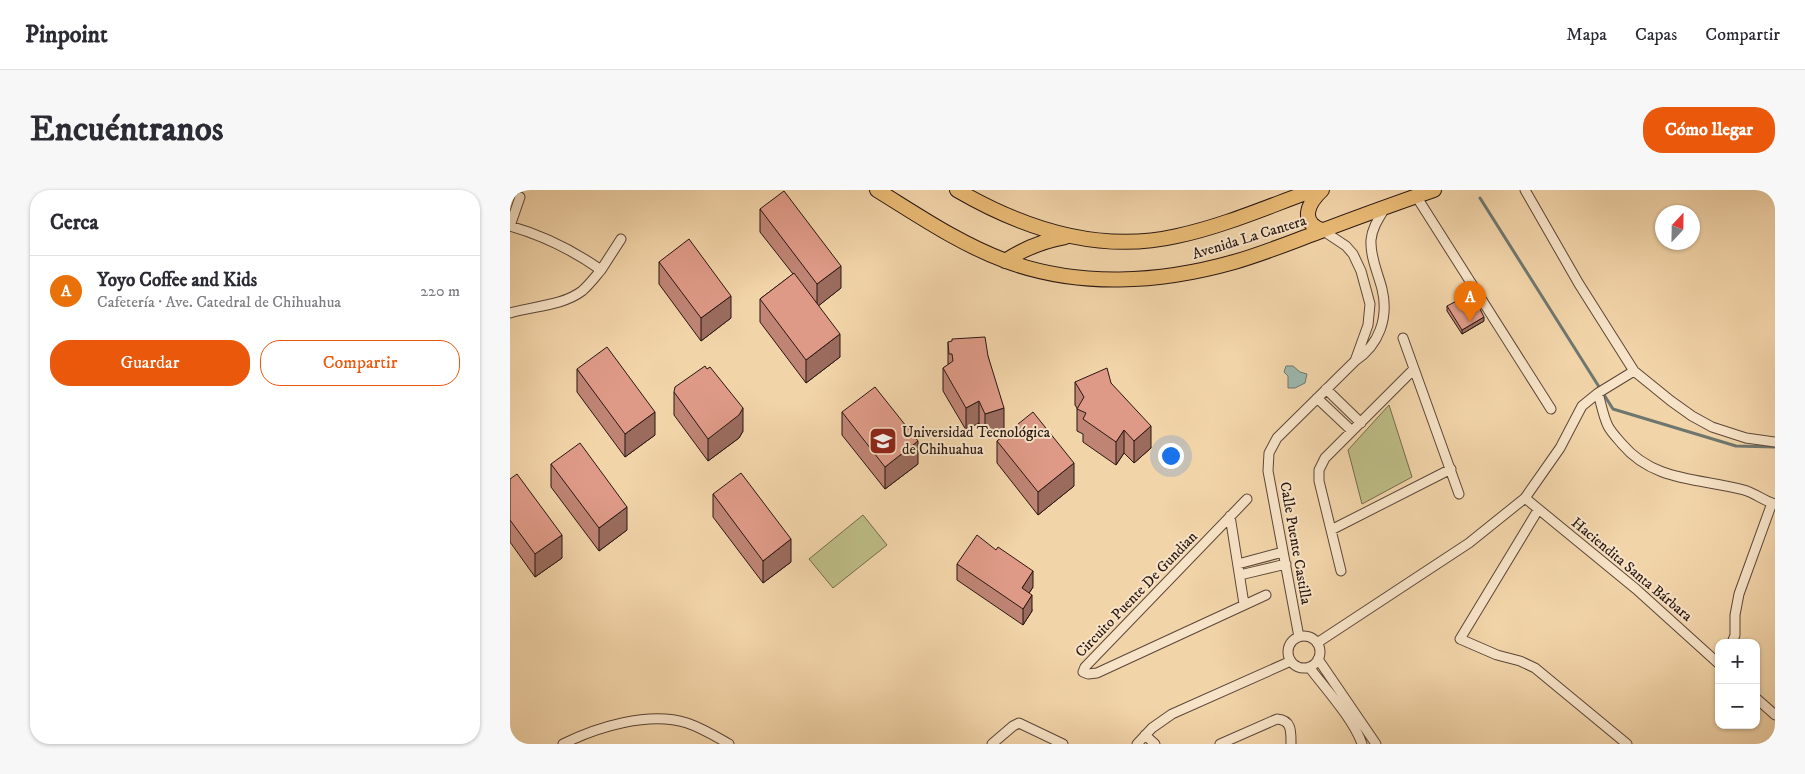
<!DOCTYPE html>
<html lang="es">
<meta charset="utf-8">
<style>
body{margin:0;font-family:"IM FELL DW Pica",serif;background:#f7f7f7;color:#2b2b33}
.controls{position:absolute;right:15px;bottom:15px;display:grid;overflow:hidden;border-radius:10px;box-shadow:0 1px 4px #0004}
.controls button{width:45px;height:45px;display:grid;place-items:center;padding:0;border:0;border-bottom:1px solid #e1e1e2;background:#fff;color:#2b2b33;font:25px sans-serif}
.compass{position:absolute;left:1145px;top:15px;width:45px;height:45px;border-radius:50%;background:#fff;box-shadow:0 1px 4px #0004;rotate:22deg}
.you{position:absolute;left:660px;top:265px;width:18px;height:18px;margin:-12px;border:4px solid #fff;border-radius:50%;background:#1a73e8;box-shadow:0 0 0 8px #1a73e833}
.badge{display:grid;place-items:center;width:32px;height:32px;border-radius:50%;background:#ea580c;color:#fff;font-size:16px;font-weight:700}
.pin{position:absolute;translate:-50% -41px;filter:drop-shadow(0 1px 2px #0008)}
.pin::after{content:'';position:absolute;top:26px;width:18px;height:15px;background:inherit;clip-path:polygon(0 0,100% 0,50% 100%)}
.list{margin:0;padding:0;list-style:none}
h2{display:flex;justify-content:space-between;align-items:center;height:65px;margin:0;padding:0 20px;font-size:21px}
h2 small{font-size:16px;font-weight:400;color:#7c7c81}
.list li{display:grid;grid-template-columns:32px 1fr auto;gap:15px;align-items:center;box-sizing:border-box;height:70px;padding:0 20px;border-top:1px solid #e1e1e2}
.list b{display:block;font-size:19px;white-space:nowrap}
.list p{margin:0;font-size:16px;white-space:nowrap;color:#7c7c81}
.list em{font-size:16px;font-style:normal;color:#7c7c81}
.actions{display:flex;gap:10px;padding:15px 20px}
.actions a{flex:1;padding:11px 0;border:1px solid #ea580c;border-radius:20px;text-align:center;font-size:18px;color:#ea580c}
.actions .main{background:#ea580c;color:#fff}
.map{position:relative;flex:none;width:1265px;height:554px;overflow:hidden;border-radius:20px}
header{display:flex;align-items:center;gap:30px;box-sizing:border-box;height:70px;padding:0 25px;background:#fff;border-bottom:1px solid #e1e1e2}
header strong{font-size:24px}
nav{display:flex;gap:28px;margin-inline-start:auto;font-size:18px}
.intro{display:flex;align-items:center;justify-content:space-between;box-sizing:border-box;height:120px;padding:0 30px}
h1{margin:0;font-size:35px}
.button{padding:12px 22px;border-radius:20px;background:#ea580c;color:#fff;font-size:18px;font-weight:700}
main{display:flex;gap:30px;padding:0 30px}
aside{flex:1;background:#fff;border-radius:20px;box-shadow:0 1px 4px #0004}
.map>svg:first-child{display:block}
</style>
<header>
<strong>Pinpoint</strong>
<nav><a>Mapa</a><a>Capas</a><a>Compartir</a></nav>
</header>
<div class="intro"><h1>Encuéntranos</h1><a class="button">Cómo llegar</a></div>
<main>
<aside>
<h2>Cerca<small></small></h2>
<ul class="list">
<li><span class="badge" style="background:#e8710a">A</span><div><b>Yoyo Coffee and Kids</b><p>Cafetería · Ave. Catedral de Chihuahua</p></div><em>220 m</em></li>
</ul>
<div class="actions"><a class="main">Guardar</a><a>Compartir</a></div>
</aside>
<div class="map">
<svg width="1265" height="554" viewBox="0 0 1265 554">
<rect width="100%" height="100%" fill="#f2d4a9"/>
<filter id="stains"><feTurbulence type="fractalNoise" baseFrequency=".004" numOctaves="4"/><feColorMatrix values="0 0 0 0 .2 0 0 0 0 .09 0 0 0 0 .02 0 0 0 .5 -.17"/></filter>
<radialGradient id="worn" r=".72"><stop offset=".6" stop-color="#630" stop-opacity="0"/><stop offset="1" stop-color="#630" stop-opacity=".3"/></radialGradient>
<path fill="#bdbc86" stroke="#736a4c" d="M879,215l23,72 -50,27 -14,-54z
M353,325l24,30 -54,43 -24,-29z"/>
<path fill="#9cb7ae" stroke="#6e776f" d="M776,176h7l7,6 7,2 -2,9 -10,5h-7v-12l-4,-4z"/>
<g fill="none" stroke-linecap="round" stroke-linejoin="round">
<path stroke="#6e776f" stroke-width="3" d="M970,8l133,211 123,37 39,1"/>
<defs>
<path id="minor" d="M1015,0l54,94 55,87 37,30 21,15 20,11 34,11 29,4
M906,6l135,213
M0,36c32,9 64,25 91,44 -6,7 -12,15 -19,21 -20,15 -49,15 -72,22
M0,36l10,-29
M812,40l24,16 7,8 8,17 9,33 -2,21 -13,36
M91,80l20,-31
M893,148l56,156
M816,199l35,34
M1088,203c3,10 5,23 10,33 3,6 9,12 14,18 32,38 77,34 122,46 11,3 20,11 31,14
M807,208l35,33
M1015,308l111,91 83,75
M737,309l-162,168 -2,5 5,2 9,-1 169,-78
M1028,320l-78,129 37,16 23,6 15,7 92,76
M720,326l14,88
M821,340l120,-61
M728,374l45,-12
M831,381l-22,-90v-11l6,-12 89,-89
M730,385l46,-11
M778 462a16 16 0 1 1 32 0a16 16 0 1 1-32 0Z
M789,447l-31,-166 1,-18 8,-15 78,-77c24,-16 34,-43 27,-72 -4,-16 -12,-32 -11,-49 1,-12 8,-22 14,-32
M807,453l152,-100 56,-45 35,-50 22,-42 16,-13 36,-22
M1222,453l3,-8v-20l4,-21 33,-91
M808,469l58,85
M799,477c16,21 45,53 53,77
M1246,508l19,17
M635,545l10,9
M53,554c34,-17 86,-33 124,-21 15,5 28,13 42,21
M482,554l21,-18 6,-3 44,21
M627,554l15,-16 20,-14 119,-53
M710,554l57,-25c15,1 14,13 14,25"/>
<path id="primary" d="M367,0c42,26 83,54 129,71 73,27 154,22 228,1 28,-8 55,-19 82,-29 39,-15 78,-29 118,-43
M447,0c67,39 142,64 220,46 47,-10 92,-30 137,-46
M812,0c-14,13 -23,32 0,40
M495,71c20,-13 37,-20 60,-24"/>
</defs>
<use href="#minor" stroke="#5b4637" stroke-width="11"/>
<use href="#primary" stroke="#291711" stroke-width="16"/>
<use href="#minor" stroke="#f7e3c7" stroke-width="9"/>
<use href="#primary" stroke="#e9ba74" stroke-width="14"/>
</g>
<path fill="#bf8474" stroke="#291711" d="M250,19l81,79 -23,18 22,51 -34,26 -46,-61v-23l33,-25 -33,-42z
M149,72l72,56 -30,23 -42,-57z
M937,116l37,15 -22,13 -15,-23z
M438,152l40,14 16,75 -19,5 -6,-13 -13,7 -23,-39v-23l5,-3z
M67,179l78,66 -30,22 -48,-65z
M565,192l36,1 40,65 -17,15 -10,-10 -8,12 -33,-23v-8l-6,-3v-23l-2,-3z
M164,202l69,39 -4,7 -31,23 -34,-46z
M332,222l76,52 -33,25 -43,-54z
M487,251l77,45 -36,29 -41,-52z
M41,274l76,66 -28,21 -48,-64z
M0,289l52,79 -27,19 -25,-35z
M203,304l78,68 -28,21 -50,-66z
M447,374l76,23 -4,6 3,18 -9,14 -66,-45z"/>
<path fill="#9b6c5e" stroke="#291711" d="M331,76v22l-24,19v-23z
M221,106v22l-30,23v-23z
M974,127v4l-22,13v-4z
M330,144v23l-34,26v-23z
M469,211v22l-13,7v-22z
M233,218v23l-4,7 -31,23v-22z
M494,218v23l-19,5v-22z
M145,222v23l-30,22v-23z
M641,236v22l-17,15v-22z
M614,240v23l-8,12v-23z
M408,251v23l-33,25v-22z
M564,273v23l-36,29v-23z
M117,317v23l-28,21v-23z
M52,345v23l-27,19v-23z
M281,349v23l-28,21v-22z
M523,381v16l-11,17v-16z
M522,405v16l-9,14v-16z"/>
<path fill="#de9a87" stroke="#291711" d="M274,1l57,75 -24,18 -57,-75z
M179,49l42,57 -30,22 -42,-56z
M284,83l46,61 -34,26 -46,-61z
M962,103l12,24 -22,13 -15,-24z
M475,147l3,19 16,52 -19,6 -6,-13 -13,7 -23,-40 10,-7 -1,-7h-3l-1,-12 4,-1v-2z
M97,157l48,65 -30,22 -48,-65z
M195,176l2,3 3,-2 33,41 -4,7 -31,24 -34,-47 1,-5z
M597,178l4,15 40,43 -17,15 -10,-11 -8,12 -33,-23 3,-6 -9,-4 7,-12 -9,-15z
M365,197l43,54 -33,26 -43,-55z
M523,222l41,51 -36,29 -41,-51z
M70,253l47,64 -28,21 -48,-64z
M231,283l50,66 -28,22 -50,-67z
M7,284l45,61 -27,19 -25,-34v-41z
M467,345l19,15 2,-3 35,24 -11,17 10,7 -9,14 -66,-45z"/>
<defs>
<symbol id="university-square" viewBox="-11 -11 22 22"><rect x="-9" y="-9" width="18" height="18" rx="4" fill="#8f2418" stroke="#f7e3c7"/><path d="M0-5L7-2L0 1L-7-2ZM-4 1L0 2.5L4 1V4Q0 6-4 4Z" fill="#fff"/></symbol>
</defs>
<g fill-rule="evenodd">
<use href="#university-square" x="357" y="235" width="32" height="32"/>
</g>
<g text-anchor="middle" stroke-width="4" stroke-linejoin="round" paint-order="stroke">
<g font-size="15" fill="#291711" stroke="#f7e3c7">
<text transform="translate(739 47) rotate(-17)" y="5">Avenida La Cantera</text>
<text transform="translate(786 353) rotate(80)" y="5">Calle Puente Castilla</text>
<text transform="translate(1122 379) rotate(40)" y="5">Haciendita Santa Bárbara</text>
<text transform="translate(626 404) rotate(-46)" y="5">Circuito Puente De Gundian</text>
</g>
<g font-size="15" fill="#291711" stroke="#f7e3c7" text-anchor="start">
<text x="392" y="247">Universidad Tecnológica<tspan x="392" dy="17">de Chihuahua</tspan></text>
</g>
</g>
<rect width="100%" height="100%" filter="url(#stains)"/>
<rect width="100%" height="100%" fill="url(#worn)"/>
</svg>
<div class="controls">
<button>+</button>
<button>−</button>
</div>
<svg class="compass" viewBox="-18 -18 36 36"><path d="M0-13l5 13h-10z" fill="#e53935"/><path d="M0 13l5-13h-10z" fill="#7c7c81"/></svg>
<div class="you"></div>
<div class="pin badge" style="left:960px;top:132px;background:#e8710a">A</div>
</div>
</main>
